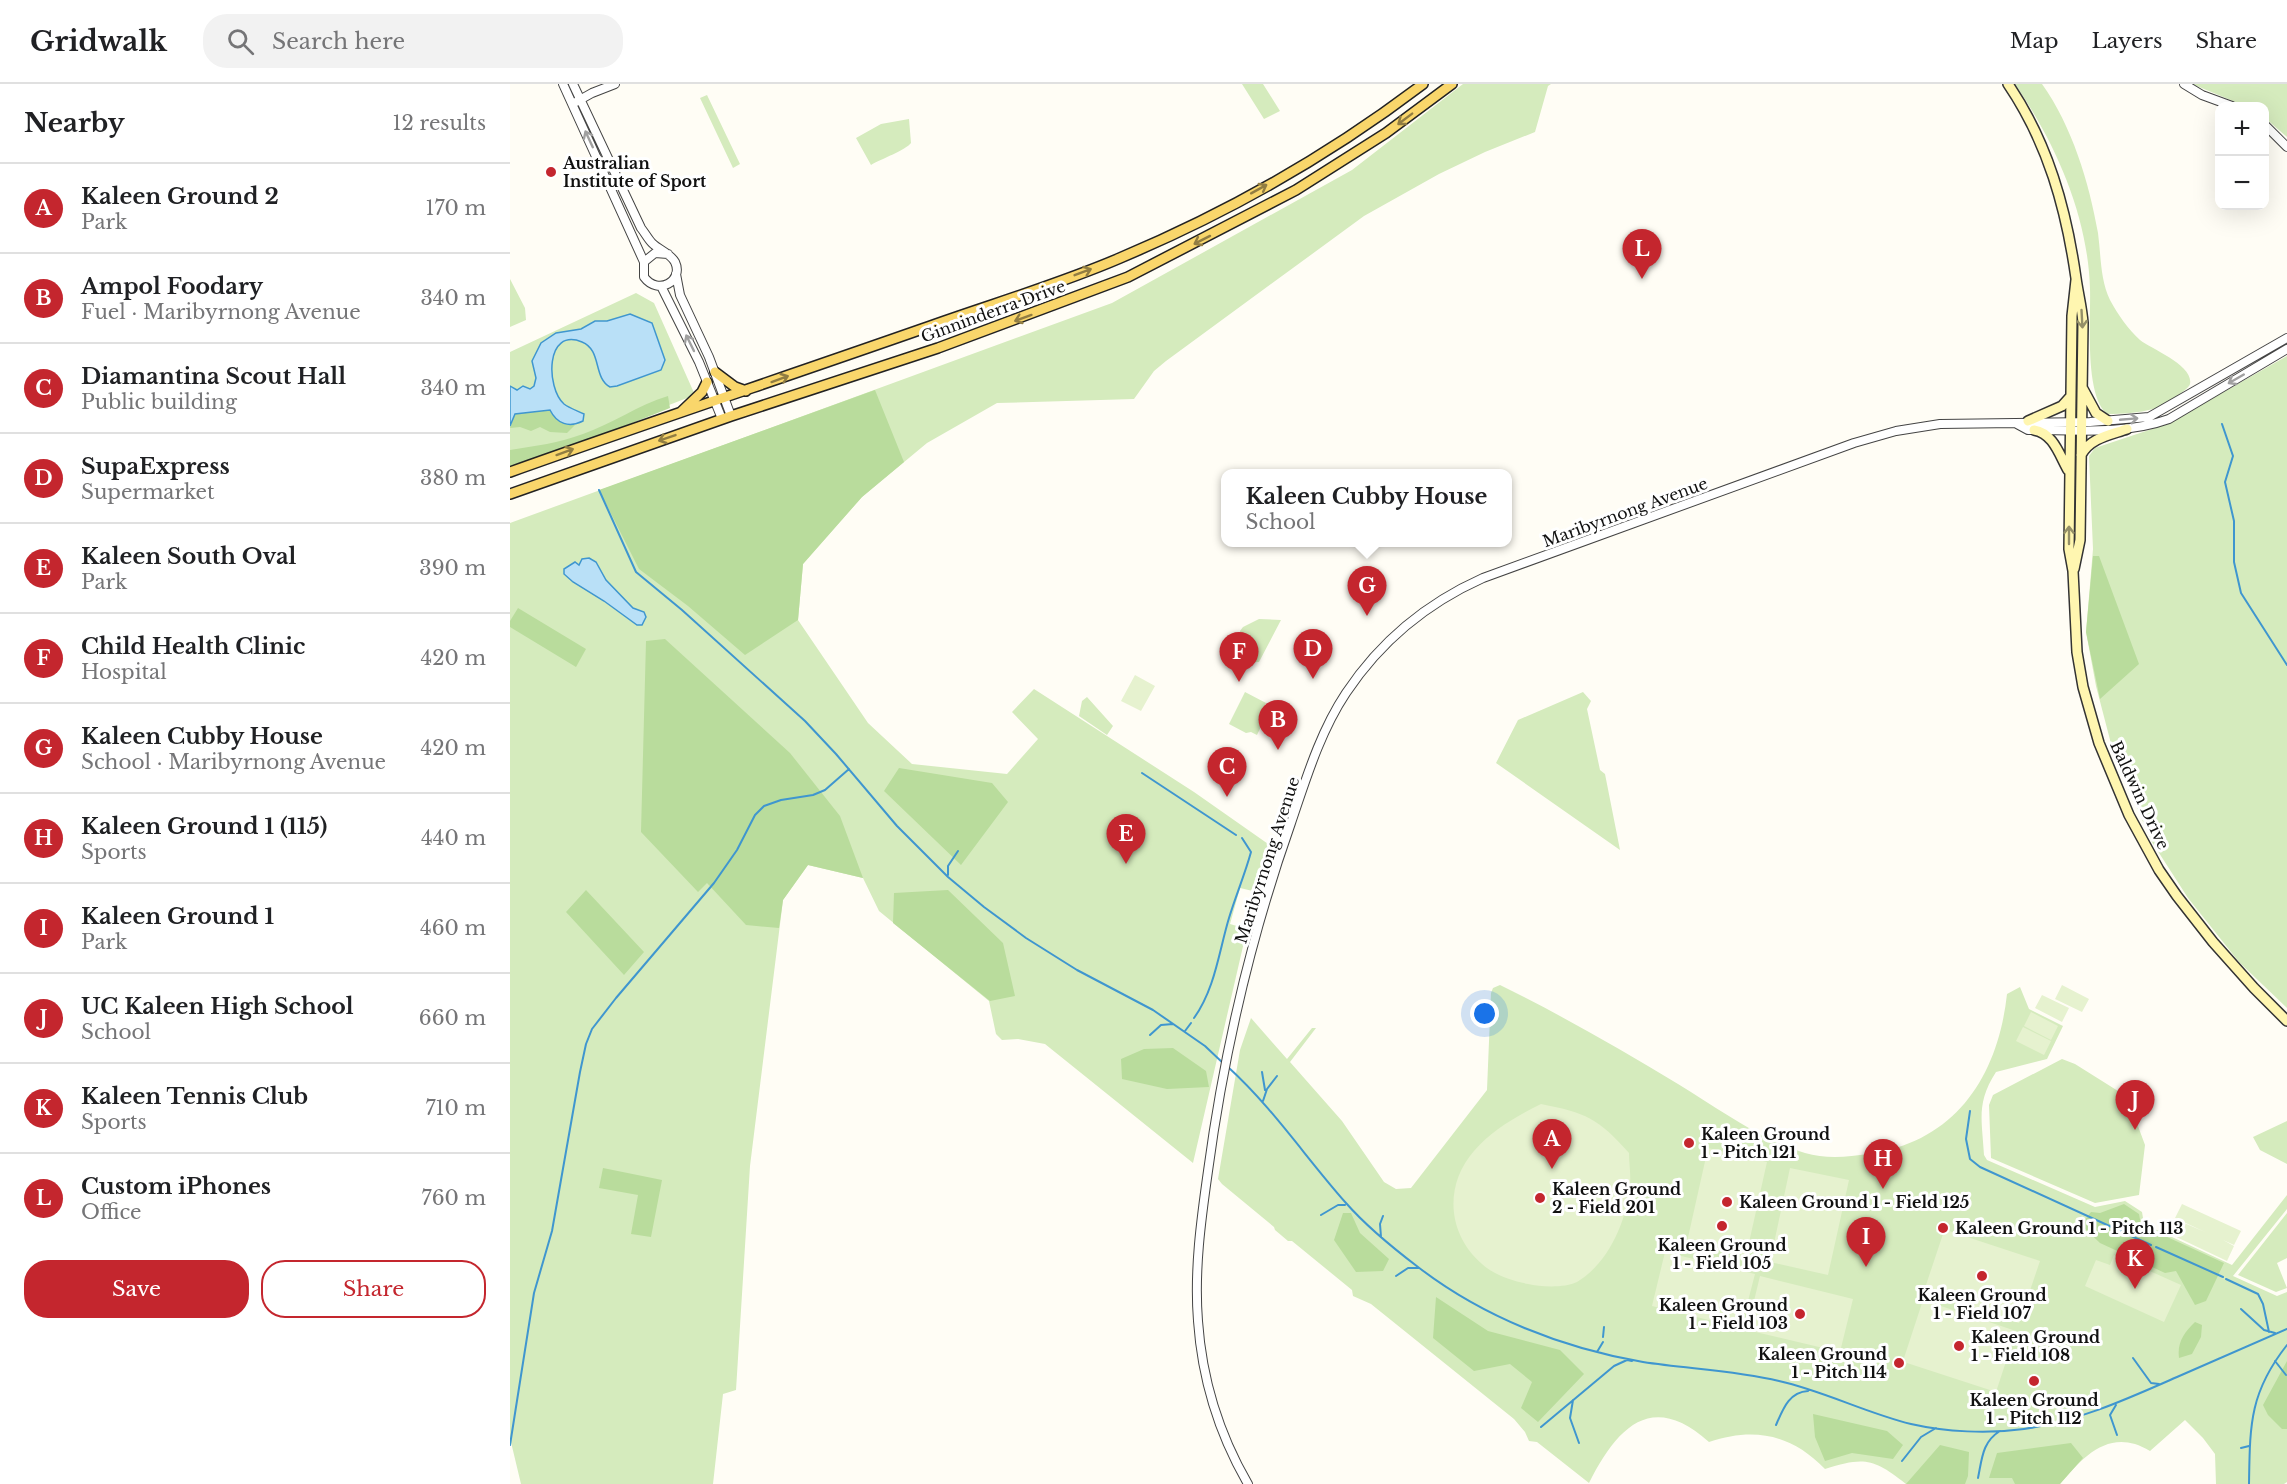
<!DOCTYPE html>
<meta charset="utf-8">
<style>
body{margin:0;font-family:"Libre Baskerville",serif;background:#f2f2f2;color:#202124}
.controls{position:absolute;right:18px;top:18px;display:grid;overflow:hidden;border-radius:12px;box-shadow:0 6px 24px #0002}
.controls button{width:54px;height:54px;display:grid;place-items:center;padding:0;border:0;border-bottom:2px solid #e0e0e0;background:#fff;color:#202124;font:30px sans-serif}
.you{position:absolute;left:975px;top:930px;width:21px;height:21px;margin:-15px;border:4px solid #fff;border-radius:50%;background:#1a73e8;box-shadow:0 0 0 9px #1a73e833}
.badge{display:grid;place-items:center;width:39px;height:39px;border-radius:50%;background:#c4262e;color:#fff;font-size:20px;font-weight:700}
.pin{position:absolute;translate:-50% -50px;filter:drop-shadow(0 2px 3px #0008)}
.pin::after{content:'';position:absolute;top:32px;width:21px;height:18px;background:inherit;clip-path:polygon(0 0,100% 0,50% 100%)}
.popup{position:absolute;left:711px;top:385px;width:291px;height:78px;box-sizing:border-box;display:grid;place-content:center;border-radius:12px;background:#fff;filter:drop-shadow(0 2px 4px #0005);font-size:20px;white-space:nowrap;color:#757577}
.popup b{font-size:22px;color:#202124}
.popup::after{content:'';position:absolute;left:50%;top:100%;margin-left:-12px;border:12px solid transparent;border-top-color:#fff}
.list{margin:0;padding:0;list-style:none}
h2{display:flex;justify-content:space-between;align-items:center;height:78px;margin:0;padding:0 24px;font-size:26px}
h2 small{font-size:20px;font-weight:400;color:#757577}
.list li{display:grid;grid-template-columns:39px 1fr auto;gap:18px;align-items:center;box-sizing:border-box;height:90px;padding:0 24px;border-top:2px solid #e0e0e0}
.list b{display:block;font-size:22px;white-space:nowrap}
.list p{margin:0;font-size:20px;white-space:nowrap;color:#757577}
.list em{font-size:20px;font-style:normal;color:#757577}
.actions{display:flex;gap:12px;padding:18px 24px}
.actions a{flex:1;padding:14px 0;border:2px solid #c4262e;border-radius:24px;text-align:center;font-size:21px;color:#c4262e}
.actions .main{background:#c4262e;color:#fff}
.icon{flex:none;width:33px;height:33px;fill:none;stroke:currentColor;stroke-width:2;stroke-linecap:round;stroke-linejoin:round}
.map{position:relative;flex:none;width:1777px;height:1400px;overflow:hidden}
header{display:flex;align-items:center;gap:36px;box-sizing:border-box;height:84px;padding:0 30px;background:#fff;border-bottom:2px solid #e0e0e0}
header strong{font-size:28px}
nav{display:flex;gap:33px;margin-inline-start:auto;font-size:21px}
.search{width:420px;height:54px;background:#f2f2f2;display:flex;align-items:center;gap:15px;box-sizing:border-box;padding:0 21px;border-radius:24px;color:#757577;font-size:22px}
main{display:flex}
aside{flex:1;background:#fff}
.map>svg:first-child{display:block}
</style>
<header>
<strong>Gridwalk</strong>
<div class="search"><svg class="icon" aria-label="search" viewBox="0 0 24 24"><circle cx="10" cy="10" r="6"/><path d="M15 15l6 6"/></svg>Search here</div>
<nav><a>Map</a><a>Layers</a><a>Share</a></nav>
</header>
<main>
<aside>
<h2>Nearby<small>12 results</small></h2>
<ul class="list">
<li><span class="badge">A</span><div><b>Kaleen Ground 2</b><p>Park</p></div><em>170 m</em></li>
<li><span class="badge">B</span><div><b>Ampol Foodary</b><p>Fuel · Maribyrnong Avenue</p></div><em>340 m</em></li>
<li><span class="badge">C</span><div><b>Diamantina Scout Hall</b><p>Public building</p></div><em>340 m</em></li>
<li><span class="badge">D</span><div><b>SupaExpress</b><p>Supermarket</p></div><em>380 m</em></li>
<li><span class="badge">E</span><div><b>Kaleen South Oval</b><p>Park</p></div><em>390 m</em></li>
<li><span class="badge">F</span><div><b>Child Health Clinic</b><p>Hospital</p></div><em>420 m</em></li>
<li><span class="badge">G</span><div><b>Kaleen Cubby House</b><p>School · Maribyrnong Avenue</p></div><em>420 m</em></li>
<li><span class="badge">H</span><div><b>Kaleen Ground 1 (115)</b><p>Sports</p></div><em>440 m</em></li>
<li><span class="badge">I</span><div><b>Kaleen Ground 1</b><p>Park</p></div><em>460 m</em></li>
<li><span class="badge">J</span><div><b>UC Kaleen High School</b><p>School</p></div><em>660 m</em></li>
<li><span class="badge">K</span><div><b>Kaleen Tennis Club</b><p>Sports</p></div><em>710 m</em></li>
<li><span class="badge">L</span><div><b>Custom iPhones</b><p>Office</p></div><em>760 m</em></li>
</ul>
<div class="actions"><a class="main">Save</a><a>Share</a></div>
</aside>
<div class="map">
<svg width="1777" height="1400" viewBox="0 0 1777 1400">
<rect width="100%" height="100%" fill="#fffdf5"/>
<path fill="#d5ebbd" d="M732,0h21l17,27 -16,8z
M953,0h88l-3,2 -13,46 -50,20 -46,22 -75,42 -198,145 -12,10 -20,28 -137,4 -70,40 -65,54 -59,67 -5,56 70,103 44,41 95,10 31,-35 -26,-27 22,-23 160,103 77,54 -14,46 -17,-4 -10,36 17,5 -54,234 -148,-119 -27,-5 -16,1 -6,-6 -7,-33 -110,-90 -16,-33 -55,-13 -25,35 -33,266 -14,224 -13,4 -10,90h-192l-11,-46v-915l602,-220 240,-133z
M1505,0h27c30,42 47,98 56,149 3,22 2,46 12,67 8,15 18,29 30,40 11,9 54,25 50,44 -2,7 -30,23 -37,25 -14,4 -31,5 -46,5 -23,-19 -16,-96 -17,-125 -2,-73 -34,-145 -75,-205z
M1682,0h95v53l-22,-19 -1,-12h-19z
M197,11l33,69 -7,4 -33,-70z
M399,35l2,24c-5,7 -30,16 -40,22l-15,-27 25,-14z
M0,195l15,29 1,12 -16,7z
M126,209l18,10 41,92 -185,71v-114z
M1777,272v652l-48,-46 -51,-64 -36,-56 -37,-83 -19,-73 -10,-54 7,-83 -4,-93 6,-8 72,-24z
M749,535l22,1 -22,42 -18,1 -1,-32 3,-4z
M735,608l21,11 -7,14 5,3 -7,15 -6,-3 -5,1 -17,-9z
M1073,608l8,9 -4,8 13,61 5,4 15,76 -124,-87 22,-43z
M577,613l26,29 -6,9 -28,-19 3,-15z
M990,901c61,30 120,64 178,99 41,25 81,55 127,69 20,6 43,4 63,1 88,-12 130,-78 139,-160l13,-7 9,22 34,17 -16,33 -51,13c-20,31 -14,48 -12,83l3,5 108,47 30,-6 17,11 2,12 88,41 55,-70v14l-54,67 44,20 10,-4v190l-3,2h-68l-1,-30 -12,-16 -18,-18 -35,31c-40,-24 -66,5 -90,33h-154c-33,-26 -42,-27 -81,-15 -34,-35 -71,-42 -116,-27 -58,-52 -92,-14 -120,41l-52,-41 -8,-1 -4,-9 -11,-13 -143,-115 -18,-8 -1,-6 -60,-49h-4l-13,-11 -1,-3 -52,-43 -4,-5 22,-129 11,-32 36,41 25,-31h4l-26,34 52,59 42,61 12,7 15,-1 76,-98 4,-97 2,-5z
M1552,975l13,5 43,27 17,27 10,27 -6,50 -44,8 -104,-45 -2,-53 4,-10z
M1777,1037v43l-27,-14 -7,-13z
M1777,1129v45l-10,5 10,25 -11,4 -38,-17z"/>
<path fill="#b9dc9c" d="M365,306l29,72 -42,35 -59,67 -5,56 -53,35 -57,-49 -49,-37 -40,-79z
M158,312l2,12 -83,33 -77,26v-17c25,-4 49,-7 73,-16 29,-10 55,-29 85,-38z
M32,326h8c4,8 15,16 25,15l-8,8 -17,-1 -10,-5 -9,4 -11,-4 -10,1 5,-14z
M1583,472h6l40,108 -39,35 -14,-67z
M8,524l68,41 -10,18 -66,-40v-6z
M155,555l125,114 50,63 23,62 -55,-13 -25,35 -4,28 -33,-3 -39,-42 -9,9 -57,-60 5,-191z
M389,684l93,15 16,19 -47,63 -77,-74z
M76,806l58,62 -20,23 -58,-63z
M438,806l55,53 12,53 -25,5 -97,-78 1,-30z
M663,964l33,23 3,16 -42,2 -45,-10 -1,-20 23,-10z
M93,1084l59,12 -11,57 -20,-3 7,-39 -39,-7z
M1614,1120l15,10 2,11 83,38 -18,38 -11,4 -19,-34 -11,2 -65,-30 -19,-18 10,-13 9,1z
M833,1129h8l9,20 29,26 -6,12 -27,1 -22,-32z
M926,1213l52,34 72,19 24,24 -46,48 -17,-14 11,-26 -22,-18 -36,7 -41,-33z
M1685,1238l7,3 -1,12 -9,17 -13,4c-2,-16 5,-25 16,-36z
M1777,1277v68h-5l-14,-14 -5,-10z
M1303,1330l74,17 16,14 -10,14 -41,-6 -27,8 -10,-24z
M1561,1359l12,15 -23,26h-45l-3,-6h-23l8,-25z
M1430,1361l29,7 -1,24 -3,8h-59z"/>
<path fill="#e6f2cf" d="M625,591l20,11 -14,25 -20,-10z
M1552,901l27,14 -7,13 -27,-13z
M1532,911l27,13 -7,14 -27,-14z
M1521,928l27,14 -7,14 -27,-14z
M1513,943l28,14 -7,14 -28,-14z
M1031,1020c45,9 57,14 88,49 0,10 2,21 1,32 -3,35 -21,78 -53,97 -12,6 -36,5 -49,2 -15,-3 -34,-9 -46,-20 -35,-30 -38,-79 -8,-113 18,-21 43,-35 67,-47z
M1198,1064l59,14 -21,94 -59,-14z
M1280,1084l59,12 -21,95 -58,-13z
M1672,1120l59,27 -7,14 -11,-5 11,6 -7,15 -59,-28 7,-14 30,13 -30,-14z
M1429,1138l11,3 -1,6 91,30 -21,62 -95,-32 19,-57 -7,-2z
M1155,1168l90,22 -14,54 -89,-22z
M1604,1171l67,30 -17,37 -79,-36 11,-26 14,5z
M1250,1192l93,23 -13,53 -93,-22z
M1413,1216l93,31 -20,61 -89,-29 -3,7 -12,-4 3,-10 9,2z"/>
<path fill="#b9e0f7" stroke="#3f96cf" stroke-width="1.5" d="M120,230l22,9 13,37 -4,10 -44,16 -7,1c-17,-9 -8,-37 -28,-45 -37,-15 -36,46 -18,62 5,4 14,7 20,10l-1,7c-14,7 -26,3 -33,-11l-35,4 -5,12v-40l7,4 6,-4 7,3 4,-3 2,-8 -4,-17 9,-18 15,-10 25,-4 14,-8h12z
M79,474l7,4 10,18 27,28 11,4 2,5 -4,8h-5l-33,-24 -31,-19 -9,-8v-5l11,-7 4,3 3,-6z"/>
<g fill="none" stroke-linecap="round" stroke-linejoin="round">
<path stroke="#3f96cf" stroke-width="2" d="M1712,340l11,32 -8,26 9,39v41l7,31 46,72
M89,406l37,82 46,38 123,111 31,33 61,72 51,51 36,30 42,31 51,32 76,40 52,36 19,18
M632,689l94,62
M438,791v-9l10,-15
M684,934c21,-29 25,-67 35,-100 7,-23 16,-44 22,-66l-9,-14
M675,947l6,-8
M640,951l11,-10 12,-1
M718,983c45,41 78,91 118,136 21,24 47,45 72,64 65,50 144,81 225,95 45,7 91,8 136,19 45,10 87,32 132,43 35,8 77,10 113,5 55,-8 103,-30 153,-52 37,-16 74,-32 110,-48
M752,988l3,18
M753,1017l4,-12 10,-13
M1460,1027l-4,28 4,20 10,8 171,78
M811,1131l17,-10h7
M871,1153l-1,-13 3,-8
M1646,1163l67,30
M886,1192l12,-8h10
M1716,1195l32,15 5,10 6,28
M1731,1225l23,21 11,3
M1093,1253l1,-10
M1087,1268l6,-10
M1623,1274l18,25 8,1
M1765,1277l11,14
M1063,1316l-3,18 9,25
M1606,1321l-6,10 7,20
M1266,1341c7,-16 13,-33 32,-34
M1031,1343l73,-61 13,-6 5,1
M0,1361l24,-152 18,-62 28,-159 6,-28 6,-15 24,-31 98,-115 23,-33 18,-35 9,-9 17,-6 32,-5 12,-5 24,-21
M1731,1364l8,-2
M1392,1377l19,-24 15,-9
M1468,1394c4,-19 4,-36 22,-47
M1739,1400c1,-58 0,-91 38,-139"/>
<defs>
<path id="tertiary" d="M53,0l81,178
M63,0l68,144c4,5 7,11 11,15 7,7 18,10 23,19 9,19 -17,34 -31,15v-15l11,-9 13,1
M1674,0l18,11 30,11
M66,18l16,-9 23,-9
M1754,40l23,23
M166,190l4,21 29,62 22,59
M151,202l38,76 23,57
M1507,340l11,6c47,0 97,5 141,-11l118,-70
M738,1400c-29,-50 -46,-105 -50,-163 -4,-50 3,-101 10,-150 16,-119 43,-235 83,-348 15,-44 29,-91 55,-130 34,-51 81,-90 137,-115l371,-135 42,-12 44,-7 150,-2 59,-5 138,-79"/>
<path id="secondary" d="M1498,0c40,59 58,124 68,194 2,15 6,30 7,45l-3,217 -6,29
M1566,196l-4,36 -3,233 4,22 4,81 6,35 16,56 30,72 30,55 18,26 36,46 41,46 33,33
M1573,305l13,24 12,8
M1518,337l34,-15 9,-10
M1524,346c19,3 25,24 34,40
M1571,371c9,-17 29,-20 46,-26"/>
<path id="primary" d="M205,288l20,15 11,4
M171,328l21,-20 5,-10
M0,388c137,-49 275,-95 412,-143 66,-24 133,-43 198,-71 107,-45 211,-104 303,-174
M0,410l221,-78 207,-68 190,-71 168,-87 90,-57 66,-49"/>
</defs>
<use href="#tertiary" stroke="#444" stroke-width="10"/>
<use href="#secondary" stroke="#333" stroke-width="12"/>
<use href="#primary" stroke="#222" stroke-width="12"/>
<use href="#tertiary" stroke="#fff" stroke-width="8"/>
<use href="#secondary" stroke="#fff6b0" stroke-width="9"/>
<use href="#primary" stroke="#f9d66b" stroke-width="9"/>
</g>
<defs><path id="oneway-shaft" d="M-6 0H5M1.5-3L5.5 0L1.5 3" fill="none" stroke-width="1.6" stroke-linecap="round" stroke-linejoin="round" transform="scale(1.5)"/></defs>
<g stroke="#917d42">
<use href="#oneway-shaft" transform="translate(895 35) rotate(143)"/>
<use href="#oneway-shaft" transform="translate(749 105) rotate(-29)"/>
<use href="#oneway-shaft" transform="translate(692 156) rotate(153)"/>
<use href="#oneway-shaft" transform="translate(573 188) rotate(-21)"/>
<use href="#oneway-shaft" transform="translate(513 234) rotate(160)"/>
<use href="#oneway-shaft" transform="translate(270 295) rotate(-20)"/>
<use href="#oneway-shaft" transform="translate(157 354) rotate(161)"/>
<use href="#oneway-shaft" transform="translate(55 368) rotate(-20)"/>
</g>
<g stroke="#a0a0a0">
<use href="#oneway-shaft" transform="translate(79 55) rotate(-115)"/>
<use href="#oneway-shaft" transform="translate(180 259) rotate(-116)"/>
<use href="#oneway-shaft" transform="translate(1726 295) rotate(150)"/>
<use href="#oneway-shaft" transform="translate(1619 335) rotate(-5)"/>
</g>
<g stroke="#948f68">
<use href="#oneway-shaft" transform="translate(1572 235) rotate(87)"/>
<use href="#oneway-shaft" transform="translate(1559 451) rotate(-90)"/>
</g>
<g fill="#c4262e" stroke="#fff" stroke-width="2">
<circle cx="41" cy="88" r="6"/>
<circle cx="1179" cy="1059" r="6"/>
<circle cx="1030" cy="1114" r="6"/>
<circle cx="1217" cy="1118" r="6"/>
<circle cx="1212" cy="1142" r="6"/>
<circle cx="1433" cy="1144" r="6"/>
<circle cx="1472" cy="1192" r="6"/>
<circle cx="1290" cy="1230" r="6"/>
<circle cx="1449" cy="1262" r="6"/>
<circle cx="1389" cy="1279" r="6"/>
<circle cx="1524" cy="1297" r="6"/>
</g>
<g text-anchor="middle" stroke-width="6" stroke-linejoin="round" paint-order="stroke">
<g font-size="16" font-weight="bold" fill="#111" stroke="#fff" text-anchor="start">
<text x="53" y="85">Australian<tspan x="53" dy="18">Institute of Sport</tspan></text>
<text x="1191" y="1056">Kaleen Ground<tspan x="1191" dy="18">1 - Pitch 121</tspan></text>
<text x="1042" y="1111">Kaleen Ground<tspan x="1042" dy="18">2 - Field 201</tspan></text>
<text x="1229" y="1124">Kaleen Ground 1 - Field 125</text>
<text x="1445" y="1150">Kaleen Ground 1 - Pitch 113</text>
<text x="1212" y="1167" text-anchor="middle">Kaleen Ground<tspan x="1212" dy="18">1 - Field 105</tspan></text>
<text x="1472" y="1217" text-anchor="middle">Kaleen Ground<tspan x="1472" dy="18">1 - Field 107</tspan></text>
<text x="1278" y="1227" text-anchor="end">Kaleen Ground<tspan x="1278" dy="18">1 - Field 103</tspan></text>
<text x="1461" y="1259">Kaleen Ground<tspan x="1461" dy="18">1 - Field 108</tspan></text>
<text x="1377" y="1276" text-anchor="end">Kaleen Ground<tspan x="1377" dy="18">1 - Pitch 114</tspan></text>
<text x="1524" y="1322" text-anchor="middle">Kaleen Ground<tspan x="1524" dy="18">1 - Pitch 112</tspan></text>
</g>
<g font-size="16" fill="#111" stroke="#fff">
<text transform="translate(483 227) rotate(-20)" y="6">Ginninderra Drive</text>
<text transform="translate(1115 428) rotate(-20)" y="6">Maribyrnong Avenue</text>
<text transform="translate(1630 711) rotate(65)" y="6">Baldwin Drive</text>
<text transform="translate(757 776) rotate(-72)" y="6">Maribyrnong Avenue</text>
</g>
</g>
</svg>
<div class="controls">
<button>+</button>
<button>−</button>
</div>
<div class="you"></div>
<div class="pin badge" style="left:1042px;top:1085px">A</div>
<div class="pin badge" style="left:768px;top:666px">B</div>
<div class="pin badge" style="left:717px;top:713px">C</div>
<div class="pin badge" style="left:803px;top:595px">D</div>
<div class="pin badge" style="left:616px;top:780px">E</div>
<div class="pin badge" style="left:729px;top:598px">F</div>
<div class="pin badge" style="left:857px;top:532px">G</div>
<div class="popup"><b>Kaleen Cubby House</b>School</div>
<div class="pin badge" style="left:1373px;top:1105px">H</div>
<div class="pin badge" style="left:1356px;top:1183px">I</div>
<div class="pin badge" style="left:1625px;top:1046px">J</div>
<div class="pin badge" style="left:1625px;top:1205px">K</div>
<div class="pin badge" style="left:1132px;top:195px">L</div>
</div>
</main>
